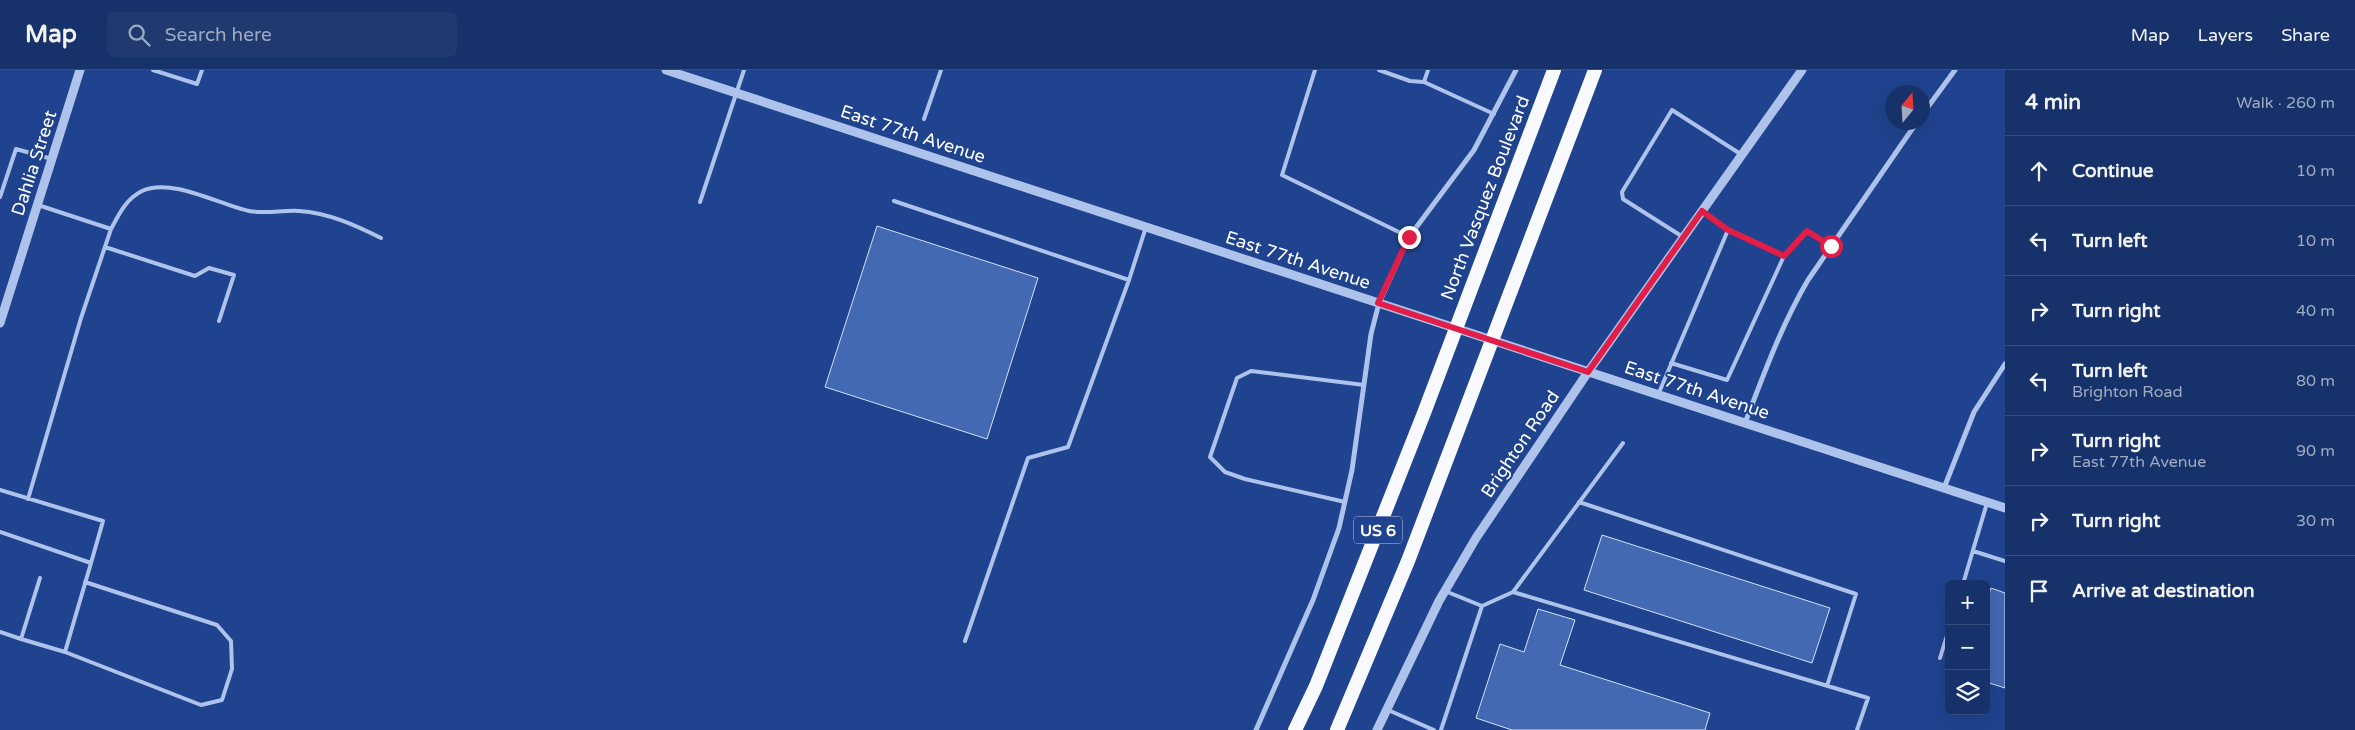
<!DOCTYPE html>
<meta charset="utf-8">
<style>
body{margin:0;font-family:"Varela Round",sans-serif;background:#203a70;color:#f1f3f6}
.controls{position:absolute;right:15px;bottom:15px;display:grid;overflow:hidden;border-radius:8px;box-shadow:0 5px 20px #0002}
.controls button{width:45px;height:45px;display:grid;place-items:center;padding:0;border:0;border-bottom:1px solid #364d7e;background:#17326a;color:#f1f3f6;font:25px sans-serif}
.compass{position:absolute;left:1885px;top:15px;width:45px;height:45px;border-radius:50%;background:#17326a;box-shadow:0 5px 20px #0002;rotate:18deg}
.stop{position:absolute;width:15px;height:15px;margin:-11px;border:4px solid #e11d48;border-radius:50%;background:#fff}
.stop.end{background:#e11d48;border-color:#fff;box-shadow:0 1px 5px #0008}
.list{margin:0;padding:0;list-style:none}
h2{display:flex;justify-content:space-between;align-items:center;height:65px;margin:0;padding:0 20px;font-size:21px}
h2 small{font-size:16px;font-weight:400;color:#9eaac1}
.list li{display:grid;grid-template-columns:32px 1fr auto;gap:15px;align-items:center;box-sizing:border-box;height:70px;padding:0 20px;border-top:1px solid #364d7e}
.list b{display:block;font-size:19px;white-space:nowrap}
.list p{margin:0;font-size:16px;white-space:nowrap;color:#9eaac1}
.list em{font-size:16px;font-style:normal;color:#9eaac1}
.icon{flex:none;width:28px;height:28px;fill:none;stroke:currentColor;stroke-width:2;stroke-linecap:round;stroke-linejoin:round}
.map{position:relative;flex:none;width:2005px;height:660px;overflow:hidden}
header{display:flex;align-items:center;gap:30px;box-sizing:border-box;height:70px;padding:0 25px;background:#17326a;border-bottom:1px solid #364d7e}
header strong{font-size:24px}
nav{display:flex;gap:28px;margin-inline-start:auto;font-size:18px}
.search{width:350px;height:45px;background:#203a70;display:flex;align-items:center;gap:12px;box-sizing:border-box;padding:0 18px;border-radius:8px;color:#9eaac1;font-size:19px}
main{display:flex}
aside{flex:1;background:#17326a}
.map>svg:first-child{display:block}
</style>
<header>
<strong>Map</strong>
<div class="search"><svg class="icon" aria-label="search" viewBox="0 0 24 24"><circle cx="10" cy="10" r="6"/><path d="M15 15l6 6"/></svg>Search here</div>
<nav><a>Map</a><a>Layers</a><a>Share</a></nav>
</header>
<main>
<div class="map">
<svg width="2005" height="660" viewBox="0 0 2005 660">
<rect width="100%" height="100%" fill="#1f438e"/>
<path fill="#4469b3" stroke="#d3e0f9" d="M877,156l161,52 -51,161 -162,-52z
M1602,465l228,73 -18,55 -228,-73z
M1991,518l14,5v95l-19,-6v-80z
M1538,539l37,11 -15,45 150,48 -5,17h-193l-36,-12 24,-74 24,8z"/>
<g fill="none" stroke-linecap="round" stroke-linejoin="round">
<path stroke="#aec3ec" stroke-width="4" d="M153,0l44,14 5,-14
M1315,0l-33,105 127,62
M1379,0l31,11 14,1 4,-12
M1424,12l70,32
M924,49l17,-49
M0,127l16,-48 36,10
M894,131l235,79 17,-53
M700,132l44,-132
M111,159c8,-15 15,-30 31,-38 29,-14 78,14 107,20 16,3 34,-1 50,0 30,2 56,14 82,27
M1683,167l-60,-38 -1,-7 50,-82 70,45
M105,177l90,29 14,-8 25,7 -15,46
M1784,186l23,-25 24,15
M1671,293l56,17 57,-124 -56,-26
M1658,325l70,-165 -25,-18
M0,420l103,31 -12,42
M28,429l53,-181 30,-89 -73,-24
M1345,432l-100,-23 -20,-7 -15,-15 27,-79 14,-7 113,14
M1579,432l277,92 -29,92
M0,462l91,31 -26,89 -44,-13
M1973,481l32,10
M1963,514l24,-81
M1445,521l37,15 31,-14 355,106 -11,32
M1513,522l110,-149
M0,562l21,7 19,-61
M965,571l63,-183 40,-11 61,-167
M65,582l136,53 21,-5 10,-31 -1,-28 -14,-16 -132,-43
M1940,588l9,-29
M1388,640l46,20
M1441,660l41,-124"/>
<path stroke="#aec3ec" stroke-width="5" d="M1922,45l33,-45
M1745,353c19,-49 36,-97 63,-143l109,-158
M1944,418l30,-76 31,-48
M1256,660l57,-130 26,-72 13,-58 19,-136 8,-31 30,-66 65,-87 42,-80"/>
<path stroke="#aec3ec" stroke-width="9" d="M666,0l1339,438
M0,253l80,-253
M1377,660l62,-129 37,-63 112,-166 214,-302"/>
<path stroke="#f9faff" stroke-width="14" d="M1295,660l21,-44 108,-273 130,-343
M1337,660l71,-169 187,-491"/>
</g>
<g fill="none" stroke-linecap="round" stroke-linejoin="round">
<path stroke="#e11d48" stroke-width="6" d="M1409,167l-31,66 210,69 114,-161 26,19 56,26 23,-25 24,15"/>
</g>
<g text-anchor="middle" stroke-width="4" stroke-linejoin="round" paint-order="stroke">
<rect fill="#1f438e" stroke="#bcc7dd" stroke-width="1" x="1354" y="446.5" width="48" height="27" rx="4"/>
<g font-size="16" font-weight="bold" fill="#fff">
<text x="1378" y="466">US 6</text>
</g>
<g font-size="18" fill="#fff" stroke="#1f438e">
<text transform="translate(913 64) rotate(18)" y="6">East 77th Avenue</text>
<text transform="translate(34 93) rotate(-72)" y="6">Dahlia Street</text>
<text transform="translate(1485 128) rotate(-69)" y="6">North Vasquez Boulevard</text>
<text transform="translate(1298 190) rotate(18)" y="6">East 77th Avenue</text>
<text transform="translate(1697 320) rotate(18)" y="6">East 77th Avenue</text>
<text transform="translate(1520 374) rotate(-56)" y="6">Brighton Road</text>
</g>
</g>
</svg>
<div class="controls">
<button>+</button>
<button>−</button>
<button><svg class="icon" aria-label="layers" viewBox="0 0 24 24"><path d="M12 4l9 5-9 5-9-5zM3 14l9 5 9-5"/></svg></button>
</div>
<svg class="compass" viewBox="-18 -18 36 36"><path d="M0-13l5 13h-10z" fill="#e53935"/><path d="M0 13l5-13h-10z" fill="#9eaac1"/></svg>
<div class="stop" style="left:1831px;top:176px"></div>
<div class="stop end" style="left:1409px;top:167px"></div>
</div>
<aside>
<h2>4 min<small>Walk · 260 m</small></h2>
<ul class="list">
<li><svg class="icon" aria-label="ahead" viewBox="0 0 24 24"><path d="M12 20V5M6 11l6-6 6 6"/></svg><div><b>Continue</b></div><em>10 m</em></li>
<li><svg class="icon" aria-label="left" viewBox="0 0 24 24"><path d="M17 20v-9H6M10 6l-5 5 5 5"/></svg><div><b>Turn left</b></div><em>10 m</em></li>
<li><svg class="icon" aria-label="right" viewBox="0 0 24 24"><path d="M7 20v-9h11M14 6l5 5-5 5"/></svg><div><b>Turn right</b></div><em>40 m</em></li>
<li><svg class="icon" aria-label="left" viewBox="0 0 24 24"><path d="M17 20v-9H6M10 6l-5 5 5 5"/></svg><div><b>Turn left</b><p>Brighton Road</p></div><em>80 m</em></li>
<li><svg class="icon" aria-label="right" viewBox="0 0 24 24"><path d="M7 20v-9h11M14 6l5 5-5 5"/></svg><div><b>Turn right</b><p>East 77th Avenue</p></div><em>90 m</em></li>
<li><svg class="icon" aria-label="right" viewBox="0 0 24 24"><path d="M7 20v-9h11M14 6l5 5-5 5"/></svg><div><b>Turn right</b></div><em>30 m</em></li>
<li><svg class="icon" aria-label="arrive" viewBox="0 0 24 24"><path d="M6 21V4h12l-3 4 3 4H6"/></svg><div><b>Arrive at destination</b></div></li>
</ul>
</aside>
</main>
